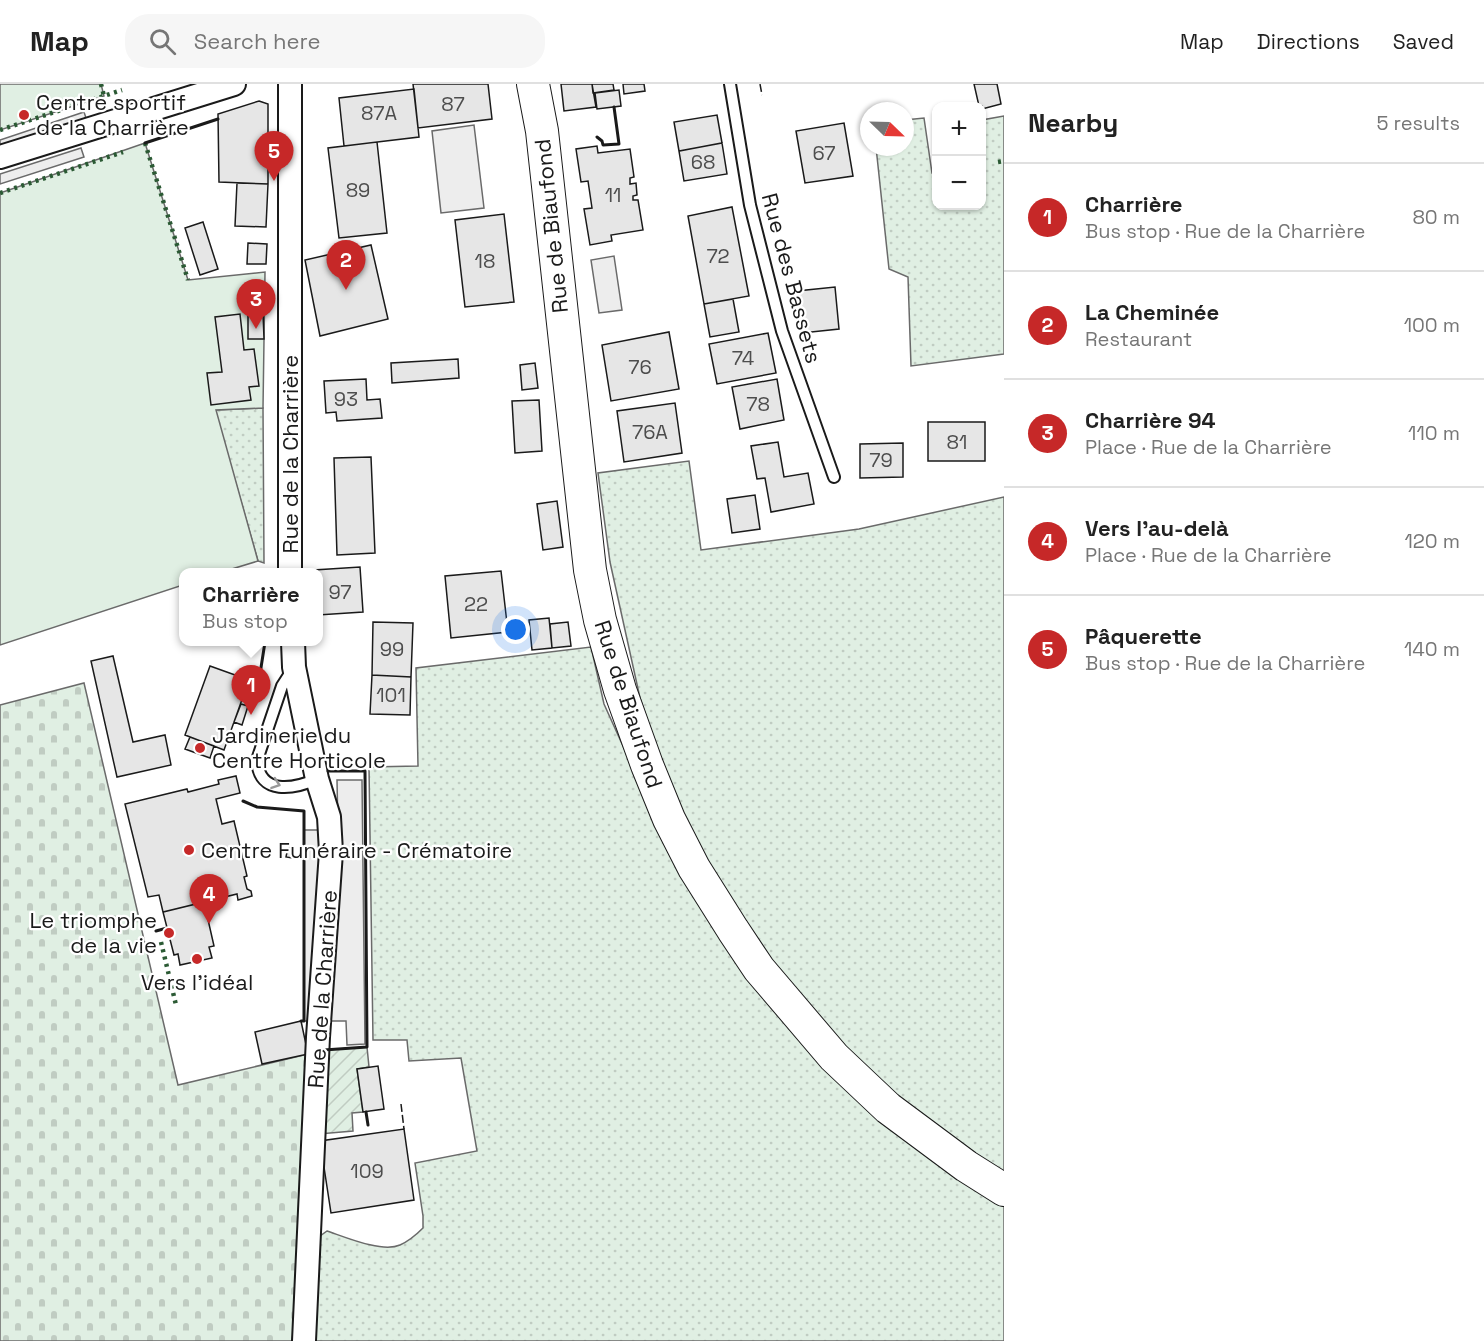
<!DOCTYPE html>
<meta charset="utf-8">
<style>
body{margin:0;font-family:"Space Grotesk",sans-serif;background:#f6f6f6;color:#222}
.controls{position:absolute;right:18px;top:18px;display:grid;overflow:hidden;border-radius:12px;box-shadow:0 2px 4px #0004}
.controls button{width:54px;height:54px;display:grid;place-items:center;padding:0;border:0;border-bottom:2px solid #e0e0e0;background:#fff;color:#222;font:30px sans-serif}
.compass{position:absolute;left:860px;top:18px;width:54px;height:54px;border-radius:50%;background:#fff;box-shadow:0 2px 4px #0004;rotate:113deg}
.you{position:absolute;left:516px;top:546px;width:21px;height:21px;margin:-15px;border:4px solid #fff;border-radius:50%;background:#1a73e8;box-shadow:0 0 0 9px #1a73e833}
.badge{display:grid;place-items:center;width:39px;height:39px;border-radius:50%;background:#c62828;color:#fff;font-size:20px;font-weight:700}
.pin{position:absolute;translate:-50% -50px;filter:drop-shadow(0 2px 3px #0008)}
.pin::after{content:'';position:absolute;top:32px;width:21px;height:18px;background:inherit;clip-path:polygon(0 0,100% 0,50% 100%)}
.popup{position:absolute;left:179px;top:484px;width:144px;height:78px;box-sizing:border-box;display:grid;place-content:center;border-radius:12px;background:#fff;filter:drop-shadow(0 2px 4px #0005);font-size:20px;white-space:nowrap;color:#767676}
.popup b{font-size:22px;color:#222}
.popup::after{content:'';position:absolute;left:50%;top:100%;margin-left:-12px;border:12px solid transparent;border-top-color:#fff}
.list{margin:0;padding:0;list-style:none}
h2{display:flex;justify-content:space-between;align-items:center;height:78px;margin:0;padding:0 24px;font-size:26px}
h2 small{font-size:20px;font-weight:400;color:#767676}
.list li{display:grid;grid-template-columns:39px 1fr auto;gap:18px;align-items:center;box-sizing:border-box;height:108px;padding:0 24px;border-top:2px solid #e0e0e0}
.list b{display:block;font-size:22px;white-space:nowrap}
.list p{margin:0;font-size:20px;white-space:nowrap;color:#767676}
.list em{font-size:20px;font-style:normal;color:#767676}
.icon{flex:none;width:33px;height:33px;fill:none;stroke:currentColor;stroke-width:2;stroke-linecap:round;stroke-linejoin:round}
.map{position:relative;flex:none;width:1004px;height:1257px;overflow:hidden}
header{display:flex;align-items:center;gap:36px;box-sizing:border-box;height:84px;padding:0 30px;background:#fff;border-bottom:2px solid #e0e0e0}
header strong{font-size:28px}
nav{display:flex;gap:33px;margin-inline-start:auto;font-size:21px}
.search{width:420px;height:54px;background:#f6f6f6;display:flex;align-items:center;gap:15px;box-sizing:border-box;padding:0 21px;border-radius:24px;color:#767676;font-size:22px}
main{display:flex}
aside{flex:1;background:#fff}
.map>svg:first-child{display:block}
</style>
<header>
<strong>Map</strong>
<div class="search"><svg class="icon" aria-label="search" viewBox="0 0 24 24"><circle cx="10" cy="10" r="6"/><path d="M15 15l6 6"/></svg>Search here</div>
<nav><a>Map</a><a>Directions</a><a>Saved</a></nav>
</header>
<main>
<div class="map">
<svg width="1004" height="1257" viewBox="0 0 1004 1257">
<defs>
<pattern id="grass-dots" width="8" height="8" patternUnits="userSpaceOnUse" patternTransform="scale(1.5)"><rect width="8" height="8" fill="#e0efe3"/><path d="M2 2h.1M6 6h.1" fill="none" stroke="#c0ccc2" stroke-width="1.8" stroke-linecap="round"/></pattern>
<pattern id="cemetery-stones" width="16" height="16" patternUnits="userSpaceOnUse" patternTransform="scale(1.5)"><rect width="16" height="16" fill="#e0efe3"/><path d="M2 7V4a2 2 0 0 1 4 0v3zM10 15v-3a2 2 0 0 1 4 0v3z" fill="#c0ccc2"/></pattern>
<pattern id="garden-furrows" width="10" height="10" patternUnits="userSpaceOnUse" patternTransform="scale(1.5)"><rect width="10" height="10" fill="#e0efe3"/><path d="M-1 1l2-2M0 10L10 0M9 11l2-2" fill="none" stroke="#c0ccc2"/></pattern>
</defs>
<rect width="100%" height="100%" fill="#fff"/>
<path fill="url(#grass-dots)" stroke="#6a6a6a" stroke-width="1.5" d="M1004,32v238l-93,12 -3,-89 -19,-8 -13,-122h29v-27l19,-2 8,55h4v33h46v-86z
M263,324l1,155 -6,-2 -43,-151z
M689,377l12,89 158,-21 145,-32v676l-124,-81 -83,-95 -56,-77 -64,-111 -37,-111 -30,-136 -12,-89z
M591,563l13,57 38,84 77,148 285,269v136h-692l4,-102 11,-8c18,6 55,22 73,14 9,-4 16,-10 23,-17v-12l-8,-53 62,-12 -16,-93 -52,3 -2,-21h-34l-4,-273 49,-1 -2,-98z"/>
<path fill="url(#cemetery-stones)" stroke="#6a6a6a" stroke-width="1.5" d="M84,599l94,402 130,-31 -14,287h-294v-636z"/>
<path fill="#e0efe3" stroke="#6a6a6a" stroke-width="1.5" d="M0,0h101l3,12 -104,34z
M145,59l43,137 77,-8 -2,136 -47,2 42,151 -36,11h-38l-1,13 -183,60v-452z"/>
<path fill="url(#garden-furrows)" stroke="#6a6a6a" stroke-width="1.5" d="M367,963l2,20 -12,2 6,43 -11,1 1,18 -34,3 5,-84z"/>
<path fill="#ededed" stroke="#6a6a6a" stroke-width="1.5" d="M84,28l2,6 -86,29v-7z
M474,41l10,83 -43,5 -9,-82z
M81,64l3,9 -84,27v-10z
M614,172l8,54 -23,3 -8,-53z
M337,696h25l3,264 -18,1 -1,-24h-42v-191h34z"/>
<path fill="#e6e6e6" stroke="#1a1a1a" stroke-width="1.5" d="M413,0h75l4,35 -74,9z
M561,0h31l4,23 -32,4z
M592,0h21l1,6 -21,3z
M623,0h21l1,7 -21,3z
M974,0h23l4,20 -19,5v-3h-3z
M414,5l5,48 -75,9 -5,-48z
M619,6l2,16 -24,3 -2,-16z
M259,17l9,3v80l-49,-2 -1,-68z
M717,31l5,28 -43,8 -5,-29z
M844,39l9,53 -48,7 -9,-52z
M377,58l10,91 -48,5 -11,-90z
M722,59l5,31 -43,7 -5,-30z
M597,62l1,7 32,-4 4,28 -4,1v6l6,-1 1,12 -4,1v4h5l5,30 -32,5 1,6 -22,4 -6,-36 8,-1 -4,-27 -7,1 -5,-33z
M237,99l31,1 -2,43 -31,-1z
M732,123l17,89 -45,8 -16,-88z
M504,130l10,88 -49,5 -10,-87z
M203,138l15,47 -18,6 -15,-47z
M248,159l19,1 -1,20h-19z
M371,161l17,74 -68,17 -15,-76z
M835,203l4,42 -37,4 -5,-42z
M733,215l6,33 -29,5 -6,-33z
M248,229h15l1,26h-16z
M240,230l4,36 10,-1 5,37 -10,1 2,13 -40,5 -4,-32 15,-1 -7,-55z
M669,248l10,57 -68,12 -9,-56z
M768,249l8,40 -59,11 -8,-40z
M458,275l1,19 -67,5 -1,-20z
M535,279l3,25 -16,2 -2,-25z
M366,295l1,21 13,-1 2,19 -45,3 -1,-9 -10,1 -2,-32z
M777,295l7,41 -44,9 -8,-42z
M539,316l3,51 -27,2 -3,-52z
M675,319l7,50 -58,9 -7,-51z
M928,338h57v39h-57z
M778,358l6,35 24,-4 6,31 -43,8 -6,-34 -8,1 -6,-33z
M903,359v34l-43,1v-34z
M371,373l4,96 -38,2 -3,-97z
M755,411l5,34 -28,4 -5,-34z
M557,417l6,46 -20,3 -6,-46z
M360,483l3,45 -45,3v-43h-4v-2z
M501,487l7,61 -57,6 -6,-62z
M549,534l3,30 -20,2 -3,-30z
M373,538l40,1 -2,54 -39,-2z
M568,538l3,24 -19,2 -2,-24z
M113,572l20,86 32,-7 6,30 -54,12 -26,-116z
M210,582l39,14 -25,70 -39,-15z
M372,591l39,2 -1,38 -40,-1z
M241,620l7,2 -6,19 -8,-3z
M190,653l24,9 -4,12 -25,-9z
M236,692l4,17 -24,6 6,25 12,-3 13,55 -3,1 3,12 4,2 1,5 -14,4 -1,-6 -74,18 -4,-17 -11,2 -23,-93 62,-15 1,3 31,-8 -1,-4z
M288,763l6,1 -2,10 -6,-1z
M204,818l10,44 -5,1 3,11 -32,7 -2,-11 -4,1 -11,-43z
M301,937l7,33 -46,10 -7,-32z
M378,982l6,43 -21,3 -6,-43z
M404,1045l10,71 -83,13 -11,-72z"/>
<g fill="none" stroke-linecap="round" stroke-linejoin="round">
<defs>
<path id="lane" d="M730,0l20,121 32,126 52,146
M293,585l-11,17 -25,74c2,36 37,29 60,19"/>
<path id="street" d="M0,73l234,-73
M290,488v-488
M293,558l1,25 23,112 12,38 2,35 -13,185 -14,304"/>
<path id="secondary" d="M533,0l9,47 48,439 10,50 20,70 27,75 22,54 25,49 39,62 26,39 75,88 54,51 78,58 38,24"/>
</defs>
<use href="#lane" stroke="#1a1a1a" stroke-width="14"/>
<use href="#street" stroke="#1a1a1a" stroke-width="26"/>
<use href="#secondary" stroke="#1a1a1a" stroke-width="34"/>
<use href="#lane" stroke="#fff" stroke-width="10"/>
<use href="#street" stroke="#fff" stroke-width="22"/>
<use href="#secondary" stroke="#fff" stroke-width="32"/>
<path stroke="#2b5a34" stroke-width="4.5" stroke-dasharray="3 4.5" stroke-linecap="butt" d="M101,0l3,12
M0,46l122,-40
M145,59l43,137
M998,78l6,-1
M0,109l123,-41
M161,858l15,63"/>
<path stroke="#1a1a1a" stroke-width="1.5" stroke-dasharray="8 3" stroke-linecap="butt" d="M760,0l2,11
M401,1020l3,25"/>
<path stroke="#1a1a1a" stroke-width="3" d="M597,53l5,4 1,4 16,-1 -5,-37
M145,59l73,-24
M249,596l7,1 4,-7 5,-32
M243,717l14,6 47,4v210h-3
M156,847l11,-3
M324,966l43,-3 -2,-276h-37
M366,1028l2,13"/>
</g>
<defs><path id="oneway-chevron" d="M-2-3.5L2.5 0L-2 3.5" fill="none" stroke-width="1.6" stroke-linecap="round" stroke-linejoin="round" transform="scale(1.5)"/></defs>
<use stroke="#989898" href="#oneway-chevron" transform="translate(276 700) rotate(19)"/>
<g fill="#c62828" stroke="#fff" stroke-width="2">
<circle cx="24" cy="31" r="6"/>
<circle cx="200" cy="664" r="6"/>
<circle cx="189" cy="766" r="6"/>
<circle cx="169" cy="849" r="6"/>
<circle cx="197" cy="875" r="6"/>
</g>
<g text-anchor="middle" stroke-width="4.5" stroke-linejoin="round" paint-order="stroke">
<g font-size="20" fill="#4d4d4d">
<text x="453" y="27">87</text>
<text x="379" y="36">87A</text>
<text x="824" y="76">67</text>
<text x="703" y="85">68</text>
<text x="358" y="113">89</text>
<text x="613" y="118">11</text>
<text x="718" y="179">72</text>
<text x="485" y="184">18</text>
<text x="743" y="281">74</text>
<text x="640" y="290">76</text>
<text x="346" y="322">93</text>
<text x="758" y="327">78</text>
<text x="650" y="355">76A</text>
<text x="957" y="365">81</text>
<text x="881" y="383">79</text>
<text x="340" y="515">97</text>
<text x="476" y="527">22</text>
<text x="392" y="572">99</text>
<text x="391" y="618">101</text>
<text x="367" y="1094">109</text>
</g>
<g font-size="22" fill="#1a1a1a" stroke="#fff" text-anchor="start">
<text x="36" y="26">Centre sportif<tspan x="36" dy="25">de la Charrière</tspan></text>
<text x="212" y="659">Jardinerie du<tspan x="212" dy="25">Centre Horticole</tspan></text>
<text x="201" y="774">Centre Funéraire - Crématoire</text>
<text x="157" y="844" text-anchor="end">Le triomphe<tspan x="157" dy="25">de la vie</tspan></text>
<text x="197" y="906" text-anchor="middle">Vers l'idéal</text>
</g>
<g font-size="22" fill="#1a1a1a" stroke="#fff">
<text transform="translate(551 142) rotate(-96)" y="8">Rue de Biaufond</text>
<text transform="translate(792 194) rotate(75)" y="8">Rue des Bassets</text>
<text transform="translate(290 370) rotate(-90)" y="8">Rue de la Charrière</text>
<text transform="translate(629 620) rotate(72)" y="8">Rue de Biaufond</text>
<text transform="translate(322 905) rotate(-86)" y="8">Rue de la Charrière</text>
</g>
</g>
</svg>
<div class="controls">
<button>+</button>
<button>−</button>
</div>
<svg class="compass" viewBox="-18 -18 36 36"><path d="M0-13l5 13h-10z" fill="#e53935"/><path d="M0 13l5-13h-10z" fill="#767676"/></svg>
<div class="you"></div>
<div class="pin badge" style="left:251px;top:631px">1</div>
<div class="popup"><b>Charrière</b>Bus stop</div>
<div class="pin badge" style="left:346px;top:206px">2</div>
<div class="pin badge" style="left:256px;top:245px">3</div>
<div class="pin badge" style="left:209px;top:840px">4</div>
<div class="pin badge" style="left:274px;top:97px">5</div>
</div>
<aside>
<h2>Nearby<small>5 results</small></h2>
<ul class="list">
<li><span class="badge">1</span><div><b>Charrière</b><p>Bus stop · Rue de la Charrière</p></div><em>80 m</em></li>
<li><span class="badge">2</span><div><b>La Cheminée</b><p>Restaurant</p></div><em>100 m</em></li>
<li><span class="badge">3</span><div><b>Charrière 94</b><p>Place · Rue de la Charrière</p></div><em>110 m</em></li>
<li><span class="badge">4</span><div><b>Vers l'au-delà</b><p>Place · Rue de la Charrière</p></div><em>120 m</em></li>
<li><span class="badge">5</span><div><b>Pâquerette</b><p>Bus stop · Rue de la Charrière</p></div><em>140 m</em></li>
</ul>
</aside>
</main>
